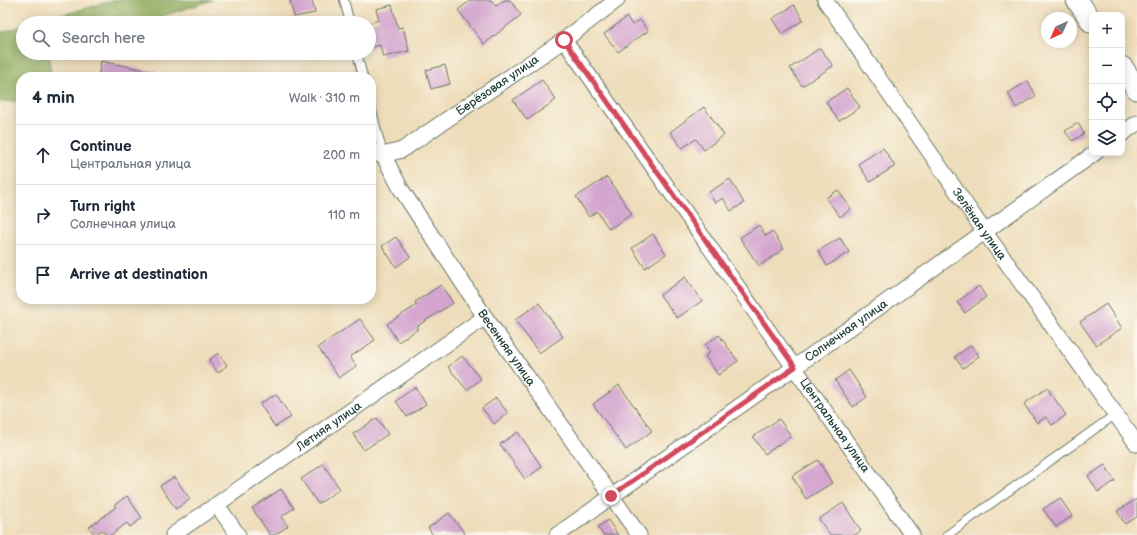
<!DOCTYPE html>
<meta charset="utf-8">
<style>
body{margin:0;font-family:"Balsamiq Sans",sans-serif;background:#f2f2f3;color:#1f2937}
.controls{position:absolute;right:12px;top:12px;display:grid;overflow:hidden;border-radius:8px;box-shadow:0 2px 10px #0003}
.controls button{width:36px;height:36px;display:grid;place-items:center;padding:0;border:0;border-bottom:1px solid #e0e1e3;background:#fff;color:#1f2937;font:20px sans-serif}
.compass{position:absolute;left:1041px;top:12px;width:36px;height:36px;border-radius:50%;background:#fff;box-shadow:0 2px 10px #0003;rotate:225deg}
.stop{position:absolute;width:12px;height:12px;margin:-9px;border:3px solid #d1495b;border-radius:50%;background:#fff}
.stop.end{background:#d1495b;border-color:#fff;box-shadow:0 1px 4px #0008}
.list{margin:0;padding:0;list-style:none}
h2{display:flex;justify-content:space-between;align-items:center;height:52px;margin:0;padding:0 16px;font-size:17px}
h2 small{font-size:13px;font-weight:400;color:#747a83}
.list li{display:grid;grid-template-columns:26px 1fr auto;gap:12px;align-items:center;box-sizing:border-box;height:60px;padding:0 16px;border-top:1px solid #e0e1e3}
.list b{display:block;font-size:15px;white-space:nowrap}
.list p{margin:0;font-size:13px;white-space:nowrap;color:#747a83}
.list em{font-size:13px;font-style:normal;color:#747a83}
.icon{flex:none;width:22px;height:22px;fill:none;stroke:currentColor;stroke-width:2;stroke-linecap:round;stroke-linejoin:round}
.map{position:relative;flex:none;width:1137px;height:535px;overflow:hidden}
.search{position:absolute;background:#fff;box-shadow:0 2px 10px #0003;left:16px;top:16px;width:360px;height:44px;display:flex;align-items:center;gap:10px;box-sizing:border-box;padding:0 14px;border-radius:22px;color:#747a83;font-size:15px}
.panel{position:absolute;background:#fff;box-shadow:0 2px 10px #0003;left:16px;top:72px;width:360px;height:232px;border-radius:16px}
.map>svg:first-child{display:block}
</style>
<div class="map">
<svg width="1137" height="535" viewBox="0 0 1137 535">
<rect width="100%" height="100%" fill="#fbf7ec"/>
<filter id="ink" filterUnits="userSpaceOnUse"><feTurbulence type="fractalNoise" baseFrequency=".025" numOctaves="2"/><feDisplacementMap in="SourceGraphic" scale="8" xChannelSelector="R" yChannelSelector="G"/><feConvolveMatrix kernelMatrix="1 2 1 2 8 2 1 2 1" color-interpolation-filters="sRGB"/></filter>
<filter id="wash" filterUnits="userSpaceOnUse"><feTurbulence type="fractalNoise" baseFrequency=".012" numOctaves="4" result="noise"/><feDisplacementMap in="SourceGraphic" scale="16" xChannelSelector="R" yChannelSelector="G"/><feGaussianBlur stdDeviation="0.9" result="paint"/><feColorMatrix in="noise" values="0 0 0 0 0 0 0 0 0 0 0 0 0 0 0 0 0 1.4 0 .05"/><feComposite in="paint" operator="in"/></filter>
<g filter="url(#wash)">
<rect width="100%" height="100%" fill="#eeddba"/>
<path fill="#8eaa5b" stroke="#567448" d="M115,0h98l-72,23h-107z
M23,26v27h30l-4,3 2,21h-30v22l-4,2 -17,1v-69z"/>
<g id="blocks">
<path fill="#d4a5cf" d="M290,0h22l3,13 -21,4z
M471,0h20l5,6 8,-6h6l11,15 -37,29 -26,-34z
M392,5l6,23 5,-1 6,24 -26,6 -3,-12 -11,3v-25l10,-3 -3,-11z
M794,5l9,15 -21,14 -10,-15z
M627,17l5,8 8,-5 8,11 -30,21 -14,-18z
M820,48l13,18 -31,20 -12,-18z
M101,61l54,11 -1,5h-56z
M445,65l5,19 -19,5 -5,-19z
M542,80l14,20 -29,20 -14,-20z
M1028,81l8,15 -20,12 -8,-15z
M847,88l13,19 -21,14 -13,-19z
M704,107l20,28 -20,15 -8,-11 -14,9 -12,-16z
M1078,123l6,11 -12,7 -7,-10z
M883,148l12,18 -25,16 -12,-18z
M607,177l25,37 -23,15 -12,-18 -8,6 -13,-20z
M730,179l14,24 -13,8 -8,-13 -8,5 -6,-11z
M838,190l13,19 -11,8 -14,-19z
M759,225l7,11 6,-5 12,18 -25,17 -19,-28z
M653,234l13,20 -21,14 -13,-20z
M396,237l14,20 -14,10 -14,-21z
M840,238l9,14 -22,14 -9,-15z
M685,277l17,24 -25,17 -17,-23z
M441,285l12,18 -37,24 2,2 -20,13 -11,-18 30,-19 -2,-3z
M979,286l7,11 -21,16 -8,-11z
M539,303l24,34 -24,16 -24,-33z
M1106,304l16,24 -26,17 -16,-23z
M360,319l15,21 -25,17 6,9 -17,12 -21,-31z
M719,335l19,26 -20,14 -13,-19 5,-4 -5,-7z
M971,345l8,11 -16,12 -8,-11z
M218,353l9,12 -9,8 -9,-13z
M462,356l19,23 -14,11 -19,-23z
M849,370l18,27 -14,10 -18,-27z
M619,385l33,46 -26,19 -33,-46z
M415,387l11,17 -19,13 -11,-16z
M1047,388l19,27 -14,10 -6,-8 -9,6 -13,-19z
M276,394l15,23 -16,10 -15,-23z
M496,398l12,15 -14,11 -12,-16z
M377,418l11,16 -24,16 -11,-16z
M779,419l12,17 -26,18 -12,-17z
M518,432l24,35 -17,12 -25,-35z
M818,460l14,23 -26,16 -14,-23z
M323,464l17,25 -22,15 -17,-25z
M1105,465l10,16 -17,11 -10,-16z
M174,477l16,22 -14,10 -16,-23z
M281,489l13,19 -13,9 7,9 -13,9h-5l-18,-27z
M127,496l15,22 -12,9 -3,-4 -16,12h-5l-4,-5 -7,5 -6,-8 27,-20 -2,-2z
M1060,498l12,18 -16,11 -13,-18z
M1137,499v18l-12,7 -8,-13z
M843,503l18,28 -6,4h-25l-11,-16z
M449,513l17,22h-33l-5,-7z
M608,520l10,15h-15l-5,-8z"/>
</g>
</g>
<g filter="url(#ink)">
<use href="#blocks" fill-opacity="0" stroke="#677563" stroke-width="1"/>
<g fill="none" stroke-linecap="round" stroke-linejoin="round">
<defs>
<path id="lane" d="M344,0l6,23
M357,53l6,24
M371,107l12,48
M947,535l169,-121"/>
<g id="street">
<path id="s1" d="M825,0l159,231 153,213"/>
<path id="s2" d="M564,40l348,495"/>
<path d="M1122,134l15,-11"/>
<path id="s3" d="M371,153l12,2 19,-5 162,-110 53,-40"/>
<path id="s4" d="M383,155l18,34 84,128 154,218"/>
<path d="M217,505l21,30"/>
<path id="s5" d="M173,535l312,-218"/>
<path id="s6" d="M557,535l238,-168 300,-214"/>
</g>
<path id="secondary" d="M1077,0l15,22
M1122,67l15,22"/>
</defs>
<use href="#lane" stroke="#677563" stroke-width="10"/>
<use href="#street" stroke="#677563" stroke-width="17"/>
<use href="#secondary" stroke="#677563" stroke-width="23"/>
<use href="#lane" stroke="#fff" stroke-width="8"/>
<use href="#street" stroke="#fff" stroke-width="15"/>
<use href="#secondary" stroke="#fff" stroke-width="21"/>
</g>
</g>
<g fill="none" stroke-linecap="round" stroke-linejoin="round" filter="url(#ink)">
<path stroke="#d1495b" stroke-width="5" d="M564,40l231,327 -184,129"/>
</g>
<g text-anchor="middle" stroke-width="4" stroke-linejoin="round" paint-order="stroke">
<g font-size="12" fill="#1f3d34" stroke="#fbf7ec">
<text dy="4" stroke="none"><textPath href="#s3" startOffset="147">Берёзовая улица</textPath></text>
<text dy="4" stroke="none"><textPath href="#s1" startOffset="272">Зелёная улица</textPath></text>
<text dy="4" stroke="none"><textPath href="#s6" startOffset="354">Солнечная улица</textPath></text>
<text dy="4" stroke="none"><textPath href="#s4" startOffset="229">Весенняя улица</textPath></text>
<text dy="4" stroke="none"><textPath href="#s2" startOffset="471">Центральная улица</textPath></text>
<text dy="4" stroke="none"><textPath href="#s5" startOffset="190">Летняя улица</textPath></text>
</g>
</g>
</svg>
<div class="controls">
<button>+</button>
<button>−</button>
<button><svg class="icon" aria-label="locate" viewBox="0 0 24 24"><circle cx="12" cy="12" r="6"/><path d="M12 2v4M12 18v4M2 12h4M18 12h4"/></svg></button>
<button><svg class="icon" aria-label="layers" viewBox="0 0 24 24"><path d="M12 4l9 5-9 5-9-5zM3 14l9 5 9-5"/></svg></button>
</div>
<svg class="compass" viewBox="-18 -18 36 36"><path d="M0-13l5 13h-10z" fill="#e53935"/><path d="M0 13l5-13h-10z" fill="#747a83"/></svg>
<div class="stop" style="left:564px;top:40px"></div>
<div class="stop end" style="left:611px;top:496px"></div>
<div class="search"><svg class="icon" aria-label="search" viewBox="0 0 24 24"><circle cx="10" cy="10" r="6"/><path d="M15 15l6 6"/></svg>Search here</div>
<section class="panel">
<h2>4 min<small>Walk · 310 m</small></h2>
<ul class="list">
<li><svg class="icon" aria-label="ahead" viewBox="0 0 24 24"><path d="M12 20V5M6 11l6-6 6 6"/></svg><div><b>Continue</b><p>Центральная улица</p></div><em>200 m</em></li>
<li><svg class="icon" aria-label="right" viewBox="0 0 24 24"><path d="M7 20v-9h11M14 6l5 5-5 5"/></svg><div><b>Turn right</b><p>Солнечная улица</p></div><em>110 m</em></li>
<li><svg class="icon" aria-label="arrive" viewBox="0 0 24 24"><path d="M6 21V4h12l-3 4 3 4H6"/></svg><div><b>Arrive at destination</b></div></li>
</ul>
</section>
</div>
